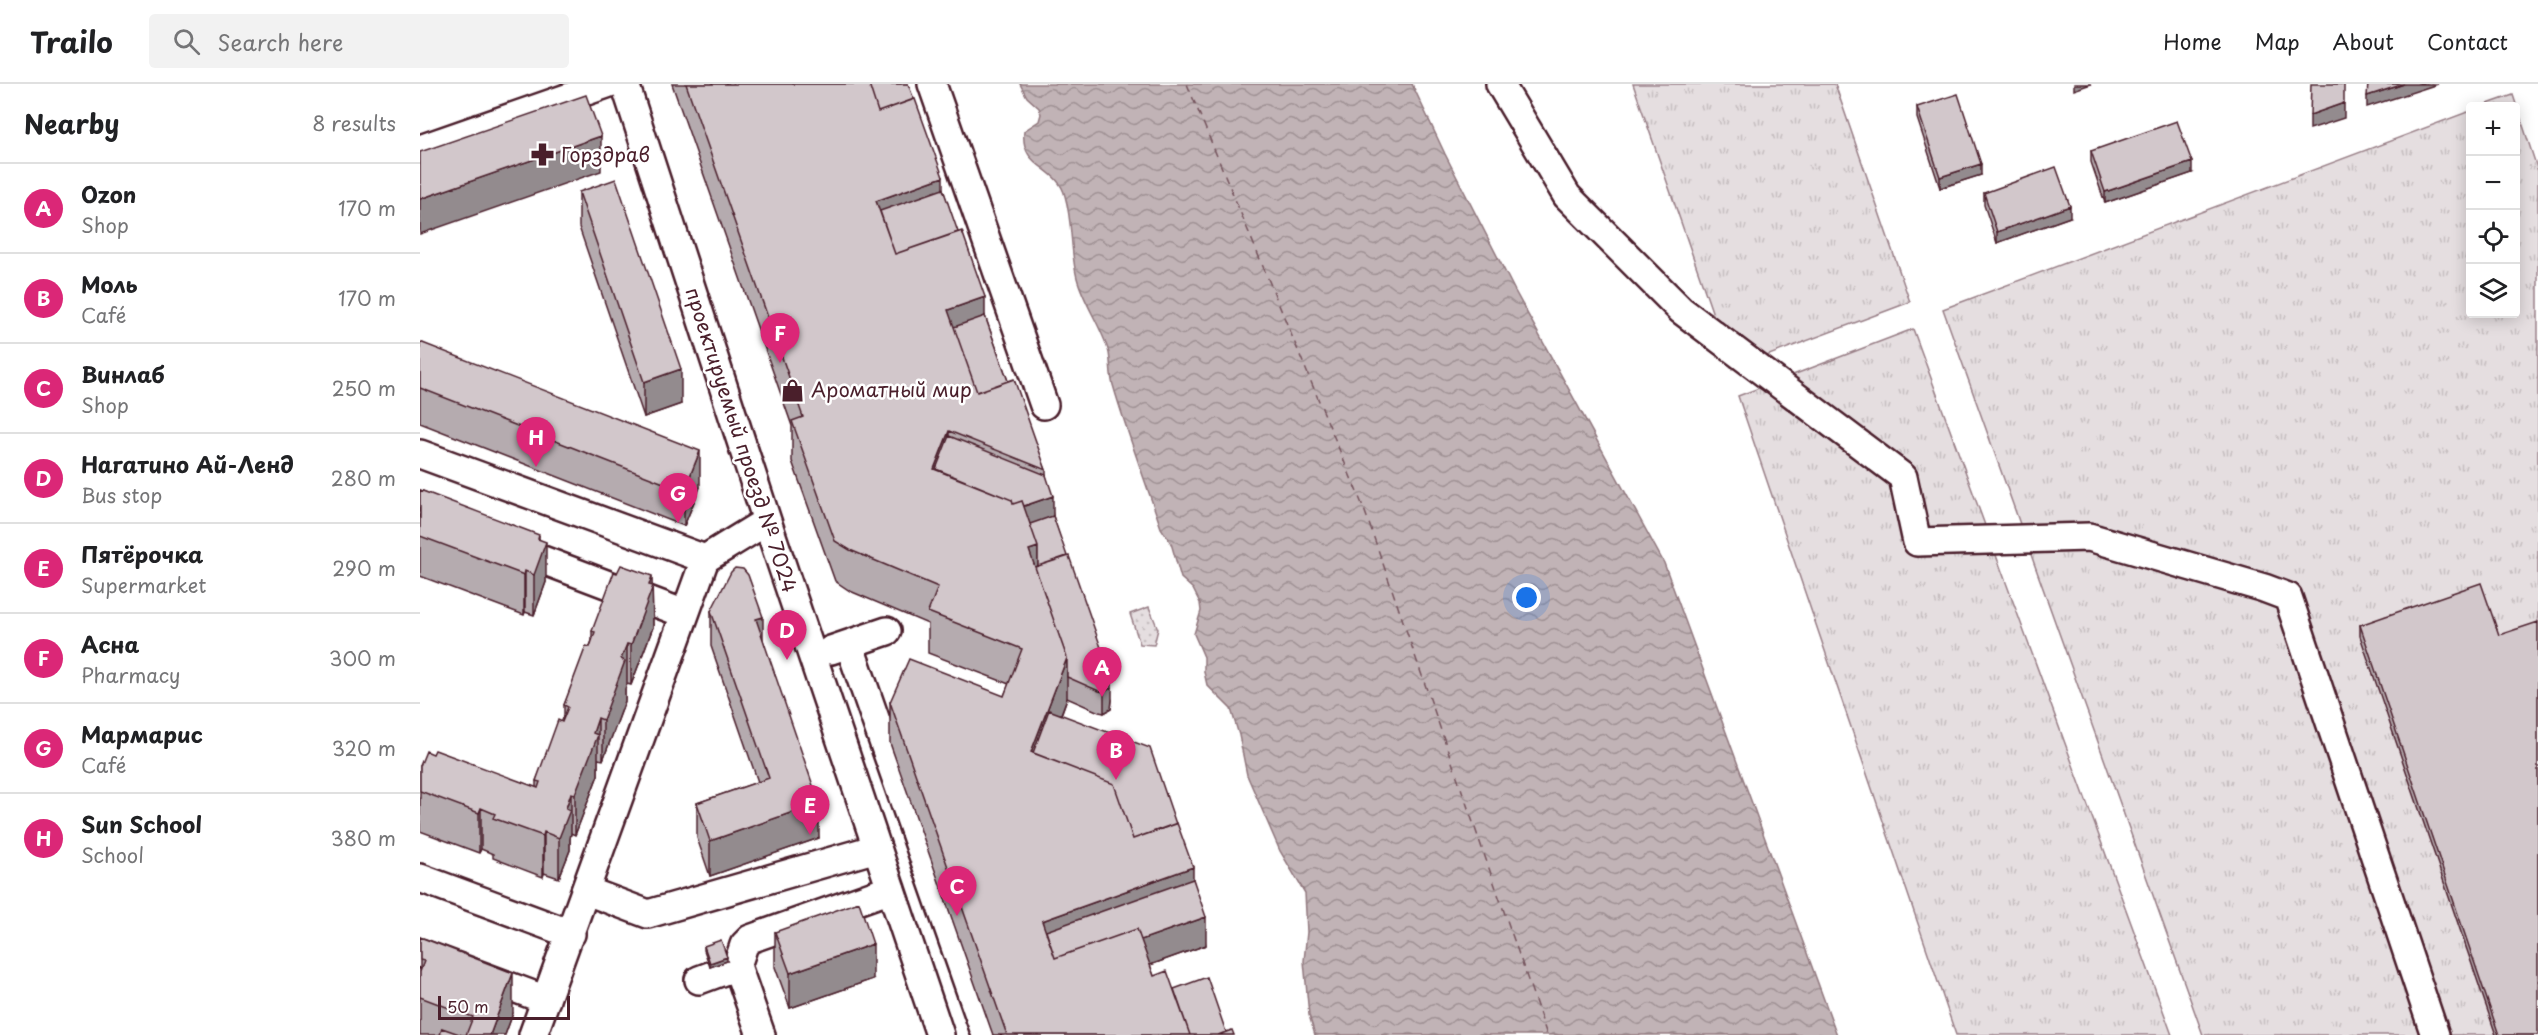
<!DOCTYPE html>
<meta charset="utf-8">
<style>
body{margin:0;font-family:"Playpen Sans",sans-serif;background:#f2f2f2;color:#202124}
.controls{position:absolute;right:18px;top:18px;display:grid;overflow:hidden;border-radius:6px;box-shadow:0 3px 15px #0003}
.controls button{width:54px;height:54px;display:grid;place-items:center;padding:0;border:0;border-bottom:2px solid #e0e0e0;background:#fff;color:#202124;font:30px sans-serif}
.scale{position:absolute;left:18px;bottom:15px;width:132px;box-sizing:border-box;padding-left:6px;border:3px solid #4a1f2b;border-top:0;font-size:16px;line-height:21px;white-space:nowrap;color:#4a1f2b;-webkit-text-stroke:4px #fff;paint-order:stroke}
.you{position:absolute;left:1107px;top:514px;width:21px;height:21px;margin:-15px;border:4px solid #fff;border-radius:50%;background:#1a73e8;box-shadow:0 0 0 9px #1a73e833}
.badge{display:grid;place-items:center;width:39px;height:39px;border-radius:50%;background:#db2777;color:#fff;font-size:20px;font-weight:700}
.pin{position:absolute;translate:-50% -50px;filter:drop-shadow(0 2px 3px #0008)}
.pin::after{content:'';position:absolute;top:32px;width:21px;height:18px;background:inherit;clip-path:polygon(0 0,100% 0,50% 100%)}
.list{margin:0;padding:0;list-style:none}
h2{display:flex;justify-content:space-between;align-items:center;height:78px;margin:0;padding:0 24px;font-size:26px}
h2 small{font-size:20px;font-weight:400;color:#757577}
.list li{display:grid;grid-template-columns:39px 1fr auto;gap:18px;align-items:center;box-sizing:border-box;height:90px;padding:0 24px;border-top:2px solid #e0e0e0}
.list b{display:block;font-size:22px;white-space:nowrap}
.list p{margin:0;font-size:20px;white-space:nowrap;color:#757577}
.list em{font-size:20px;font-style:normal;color:#757577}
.icon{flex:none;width:33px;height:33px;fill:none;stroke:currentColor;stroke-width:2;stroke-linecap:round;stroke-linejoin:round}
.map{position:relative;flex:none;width:2118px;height:951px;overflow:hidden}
header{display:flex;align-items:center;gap:36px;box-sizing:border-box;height:84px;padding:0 30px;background:#fff;border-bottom:2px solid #e0e0e0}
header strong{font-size:28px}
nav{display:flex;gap:33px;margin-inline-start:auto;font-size:21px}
.search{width:420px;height:54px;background:#f2f2f2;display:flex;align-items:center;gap:15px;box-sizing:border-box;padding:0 21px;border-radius:6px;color:#757577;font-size:22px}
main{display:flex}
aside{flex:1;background:#fff}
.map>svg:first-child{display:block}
</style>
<header>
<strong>Trailo</strong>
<div class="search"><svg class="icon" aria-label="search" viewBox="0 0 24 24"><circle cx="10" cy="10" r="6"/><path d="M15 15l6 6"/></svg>Search here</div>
<nav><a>Home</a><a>Map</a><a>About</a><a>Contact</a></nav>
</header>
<main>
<aside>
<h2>Nearby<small>8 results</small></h2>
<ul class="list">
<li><span class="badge">A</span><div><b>Ozon</b><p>Shop</p></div><em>170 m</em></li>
<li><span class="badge">B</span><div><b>Моль</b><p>Café</p></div><em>170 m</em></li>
<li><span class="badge">C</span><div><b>Винлаб</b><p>Shop</p></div><em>250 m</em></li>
<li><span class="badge">D</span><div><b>Нагатино Ай-Ленд</b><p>Bus stop</p></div><em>280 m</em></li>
<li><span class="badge">E</span><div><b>Пятёрочка</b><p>Supermarket</p></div><em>290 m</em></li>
<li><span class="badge">F</span><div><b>Асна</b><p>Pharmacy</p></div><em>300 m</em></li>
<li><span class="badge">G</span><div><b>Мармарис</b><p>Café</p></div><em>320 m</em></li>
<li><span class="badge">H</span><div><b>Sun School</b><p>School</p></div><em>380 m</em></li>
</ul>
</aside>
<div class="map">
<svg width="2118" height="951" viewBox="0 0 2118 951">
<defs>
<pattern id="grass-tufts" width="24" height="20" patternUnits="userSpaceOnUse" patternTransform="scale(1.5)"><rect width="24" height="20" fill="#e5dee0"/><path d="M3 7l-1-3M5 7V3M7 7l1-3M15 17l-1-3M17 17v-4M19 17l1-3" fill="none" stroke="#c6bec0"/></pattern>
<pattern id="park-dots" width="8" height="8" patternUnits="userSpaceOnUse" patternTransform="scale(1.5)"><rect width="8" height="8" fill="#e5dee0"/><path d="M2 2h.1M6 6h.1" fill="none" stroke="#c6bec0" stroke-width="1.8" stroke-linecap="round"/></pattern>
<pattern id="water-waves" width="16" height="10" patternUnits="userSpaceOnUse" patternTransform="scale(1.5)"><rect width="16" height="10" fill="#c1b3b6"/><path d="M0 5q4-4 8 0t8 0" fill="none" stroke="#9f9194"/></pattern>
</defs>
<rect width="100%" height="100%" fill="#fff"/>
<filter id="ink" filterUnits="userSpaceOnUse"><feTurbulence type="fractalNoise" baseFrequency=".0167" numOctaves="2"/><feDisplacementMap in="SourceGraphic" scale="12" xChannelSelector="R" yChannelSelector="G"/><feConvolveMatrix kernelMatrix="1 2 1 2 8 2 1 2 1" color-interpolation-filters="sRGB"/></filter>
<g filter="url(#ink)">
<path fill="url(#grass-tufts)" stroke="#987e86" stroke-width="1.5" d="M1213,0h202l75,218 -178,67z
M2093,11l25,76v864h-335l-260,-726 527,-198v203h46v-208h-34z
M1493,245l259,706h-216l-218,-639z"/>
<path fill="url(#park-dots)" stroke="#987e86" stroke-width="1.5" d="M729,523l9,22 -4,16 -14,-1 -10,-30z"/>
<path fill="url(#water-waves)" stroke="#91787e" stroke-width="1.5" d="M600,0h392l33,70 70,137 149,272 173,472h-522l-6,-20 -5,-54 3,-29 -2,-39 -25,-42 -33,-76 -8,-40 -8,-26 -24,-24 -3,-13v-15l-10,-23 7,-23 -1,-8 -7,-14 -12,-11 -10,-35 -10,-15c-16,-48 -34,-95 -48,-143 -3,-10 -2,-21 -4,-32 -7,-26 -25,-49 -32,-75 -7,-27 -4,-55 -12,-82 -8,-31 -45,-27 -41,-65l15,-10 2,-7 -2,-6 -12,-11z"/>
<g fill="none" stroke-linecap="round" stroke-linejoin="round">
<path stroke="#74535c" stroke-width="1.5" stroke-dasharray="8 6" stroke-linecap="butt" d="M767,0l177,425 183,526"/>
<defs>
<path id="minor" d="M205,0l142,437 173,514
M512,0l112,321
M1080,0l67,112 114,114 222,167 14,65 172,-5 175,51 24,9 147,438
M0,65l187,-65
M0,370l285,105
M91,464l174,66
M429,560l137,391
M411,566l56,-19
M0,794l151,56
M167,807l61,23 229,-66
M0,869l126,47
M279,896l38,-14
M113,951l172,-476 62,-38
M341,951l-24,-69 7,-21 6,-6 141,-50"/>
</defs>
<use href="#minor" stroke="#4a1f2b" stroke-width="32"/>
<use href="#minor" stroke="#fff" stroke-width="27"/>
</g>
<path fill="#b5abaf" stroke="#4a1f2b" stroke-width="1.5" d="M252,0h236l77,232 23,65 38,89v5l7,41 59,184 -1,9 -7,4 -5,-1 -32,-14 -6,17 132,164 13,66 -56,20 4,11 20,13 52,43 8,3h-241l-103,-292v-41l114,-6 5,-12 -81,-31v-29l-78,-33 -15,-10 -43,-120v-35z
M1497,23l64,68 -41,13 -23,-70z
M1671,67l101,22 -87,30 -14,-41z
M159,108l102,212 -37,13 -65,-190z
M1564,109l86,24 -73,26 -13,-38z
M0,258l280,145 -16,39 -264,-103z
M0,406l119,49 7,43 -12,33 -9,-3 -1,3 -104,-39z
M232,502l1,41 -22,58 -4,-1 -2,5v12l-22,59 -5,-1v16l-23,60 -4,-2 -1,6v11l-11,28 -15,-5 -1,4 -50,-19v-4l-12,-5 -2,4 -59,-22v-65l116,22v-7l28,-65v-11l28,-64v-10z
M291,527l52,29 56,198 -109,38 -13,-38v-35l61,-21 -47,-136z
M1940,541l139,10 39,400h-42l-136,-399z
M355,848l98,47 -83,29 -15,-41z
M0,853l93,76 -8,22h-85z
M284,862l23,15 -17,6 -6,-17z"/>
<path fill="#938b8e" stroke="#4a1f2b" stroke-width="1.5" d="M1654,0h17l-17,6z
M1984,0h34l-71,23v-11z
M1924,19v15l-34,11v-14z
M181,52v35l-181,63v-35z
M1772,78v11l-87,30v-11z
M1561,80v11l-41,13v-11z
M523,93v40l-58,21 -9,-37z
M1650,122v11l-73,26v-11z
M565,213v40l-30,11 -7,-38z
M261,285v35l-37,13v-35z
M529,347v40l-15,-2z
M280,367v36l-16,39v-35z
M633,412v35l-26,9 -14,-30z
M119,451v24l7,-17v40l-12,33v-40l4,-36z
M618,463v40l-9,-37z
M105,487v41l-1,3v-40z
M232,492l1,51 -22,58v-40z
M343,533v35l-7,-33z
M207,560v40l-2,5v12l-22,59v-40l18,-61z
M647,574v40l-24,64 -12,-10z
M692,595v21l-1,9 -7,4v-21z
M178,634v57l-23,60v-41l18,-61z
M151,709v40l-1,6v11l-11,28v-40l7,-30z
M399,719v35l-109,38v-35z
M61,724v41l-2,4v-40z
M124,748v41l-1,4v-41z
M773,783v41l-142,50 -9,-37z
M786,833v28l-151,54v-29z
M453,860v35l-83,29v-35z
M307,873v4l-17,6v-4z
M93,889v40l-8,22h-15z"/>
<path fill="#d2c7cb" stroke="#4a1f2b" stroke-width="1.5" d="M266,0h183l9,28 37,-13 28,78 -67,24 19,53 67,-23 23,66 -37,13 29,82 37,-13 32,91 -97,-39 -15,38 78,31 1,4 9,-3 16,46 -9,3 38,108 -36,94 83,32 19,55 44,-16 16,44 -151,54 13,37 82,-29 17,47 13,-5 23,64h-183l-117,-333 19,-43 95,37 18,-47 -94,-37 10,-25 -88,-37 -15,-9 -43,-120 11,-4z
M449,0h39l6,15 -36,13z
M1891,0h33v19l-34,12z
M1948,0h36l-37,12z
M1538,10l23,70 -41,13 -23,-70z
M166,11l15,41 -181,63v-47z
M1757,37l15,41 -87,30 -14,-41z
M1636,83l14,39 -73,26 -13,-39z
M196,95l65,190 -37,13 -65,-190z
M523,105l15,43 -63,22 -15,-43z
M565,232l23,65 -31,11 -23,-65z
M0,258l280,109 -16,40 -264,-103z
M529,352l97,39 7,21 -29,10 -2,-5 -9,3 -1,-4 -76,-31z
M0,406l119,45 -1,4 8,3 -12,33 -9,-4 -1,4 -104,-39z
M633,432l14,40 -29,10v-19l-8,-23z
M649,472l43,123 -1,9 -7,4 -5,-1 -32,-14v-19l-32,-91z
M201,481l31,11 -3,9 4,1 -22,59 -4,-1 -6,15 4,2 -22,59 -5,-2 -5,15 5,2 -23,59 -4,-1 -5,15 4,2 -11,28 -15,-6 -1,4 -50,-18 2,-4 -14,-6 -2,5 -59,-22v-25l6,-15 7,3 2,-4 103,38 2,-6 -4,-1 22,-61 4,2 6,-15 -4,-2 22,-59 4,1 5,-15 -3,-1 22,-59 3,1z
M315,484l8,1 5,6 15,42 -7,2 63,184 -109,38 -13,-38 72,-25 -58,-167 20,-39z
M2061,499l18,52 39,-13v413h-39l-139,-410z
M629,626l101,38 26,76 -43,15 -19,-55 -81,-31z
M773,795l13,38 -65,23 -4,-11 -82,29 -9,-27z
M439,818l14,42 -83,29 -15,-41z
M0,853l93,36 -23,62h-24l7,-18 -53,-20v-25l4,-11 -4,-1z
M301,856l6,17 -17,6 -6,-17z
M787,893l19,55 -8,3h-28l-16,-46z
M22,944l20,7h-22z
M812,946l2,5h-16z"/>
</g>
<defs>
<symbol id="pharmacy-bare" viewBox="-9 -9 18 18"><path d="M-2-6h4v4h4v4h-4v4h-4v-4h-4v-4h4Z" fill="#4a1f2b" stroke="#fff" stroke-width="2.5" paint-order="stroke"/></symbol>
<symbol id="shop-bare" viewBox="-9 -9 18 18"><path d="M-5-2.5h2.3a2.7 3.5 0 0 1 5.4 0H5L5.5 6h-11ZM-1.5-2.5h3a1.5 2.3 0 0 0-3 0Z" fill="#4a1f2b" stroke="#fff" stroke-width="2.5" paint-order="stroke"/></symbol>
</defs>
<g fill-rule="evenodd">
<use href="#pharmacy-bare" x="106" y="54" width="33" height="33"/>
<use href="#shop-bare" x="356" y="290" width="33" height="33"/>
</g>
<g text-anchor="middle" stroke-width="5" stroke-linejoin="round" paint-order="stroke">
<g font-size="20" fill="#4a1f2b" stroke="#fff" text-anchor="start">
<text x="141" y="78">Горздрав</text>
<text x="391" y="313">Ароматный мир</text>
</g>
<g font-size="20" fill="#4a1f2b" stroke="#fff">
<text transform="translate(321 356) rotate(72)" y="7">проектируемый проезд № 7024</text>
</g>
</g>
</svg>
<div class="controls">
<button>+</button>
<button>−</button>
<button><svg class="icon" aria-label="locate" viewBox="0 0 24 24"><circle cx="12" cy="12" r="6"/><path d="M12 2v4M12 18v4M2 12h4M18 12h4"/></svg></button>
<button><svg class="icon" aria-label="layers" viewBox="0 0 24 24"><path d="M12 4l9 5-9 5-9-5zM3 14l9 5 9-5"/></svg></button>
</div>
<div class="scale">50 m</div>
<div class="you"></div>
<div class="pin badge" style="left:682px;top:613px">A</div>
<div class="pin badge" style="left:696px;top:696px">B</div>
<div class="pin badge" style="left:537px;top:832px">C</div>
<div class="pin badge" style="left:367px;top:576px">D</div>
<div class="pin badge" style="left:390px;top:751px">E</div>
<div class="pin badge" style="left:360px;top:279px">F</div>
<div class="pin badge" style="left:258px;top:439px">G</div>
<div class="pin badge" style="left:116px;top:383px">H</div>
</div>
</main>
